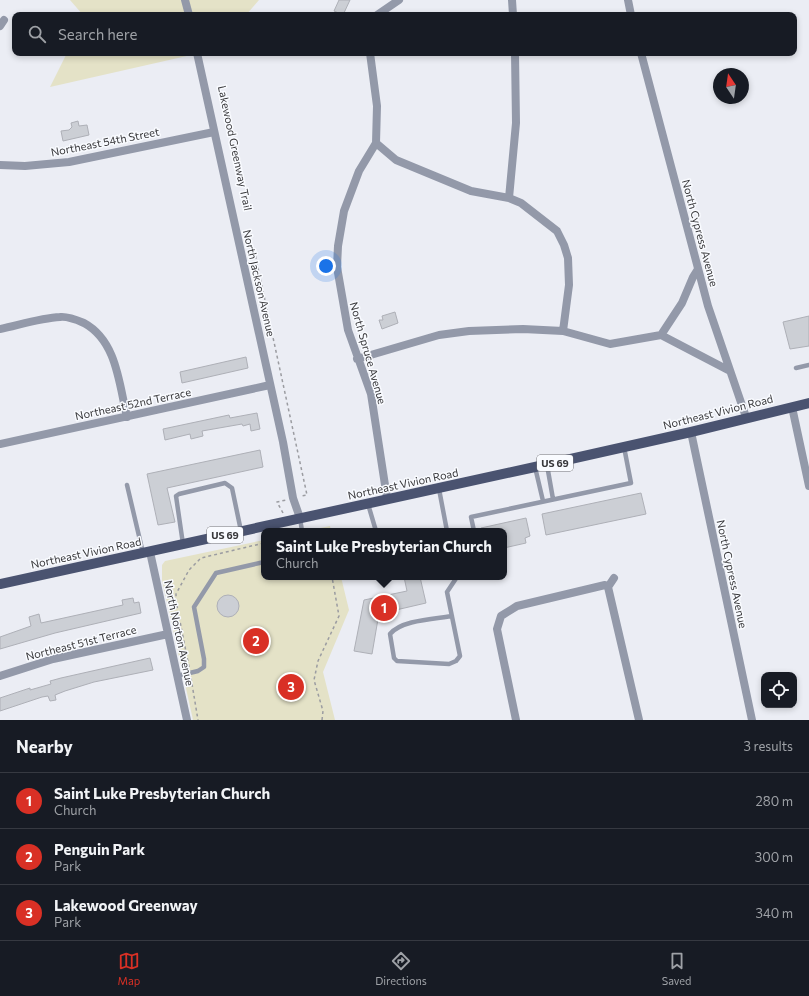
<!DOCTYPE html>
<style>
body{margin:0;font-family:Commissioner,sans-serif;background:#20242c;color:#f1f3f6}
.controls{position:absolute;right:12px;bottom:12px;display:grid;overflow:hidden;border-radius:8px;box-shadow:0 2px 6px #0003}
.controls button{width:36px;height:36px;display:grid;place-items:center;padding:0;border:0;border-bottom:1px solid #363941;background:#171b24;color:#f1f3f6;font:20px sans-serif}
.compass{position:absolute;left:713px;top:68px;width:36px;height:36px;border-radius:50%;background:#171b24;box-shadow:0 2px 6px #0003;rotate:347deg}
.you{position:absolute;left:326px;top:266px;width:14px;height:14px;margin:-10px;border:3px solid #fff;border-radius:50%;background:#1a73e8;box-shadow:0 0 0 6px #1a73e833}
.badge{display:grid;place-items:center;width:26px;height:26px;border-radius:50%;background:#d93025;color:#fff;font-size:13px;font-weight:700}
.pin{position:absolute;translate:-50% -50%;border:2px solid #fff;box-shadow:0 1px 4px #0006}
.popup{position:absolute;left:261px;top:528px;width:246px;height:52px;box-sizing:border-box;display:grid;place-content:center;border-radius:8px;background:#171b24;filter:drop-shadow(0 1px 3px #0005);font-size:13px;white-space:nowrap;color:#9ea1a6}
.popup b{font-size:15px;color:#f1f3f6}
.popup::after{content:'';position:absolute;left:50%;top:100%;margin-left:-8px;border:8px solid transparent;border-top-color:#171b24}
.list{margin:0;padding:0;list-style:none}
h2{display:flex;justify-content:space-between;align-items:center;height:52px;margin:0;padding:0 16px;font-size:17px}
h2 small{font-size:13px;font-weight:400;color:#9ea1a6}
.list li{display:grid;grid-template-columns:26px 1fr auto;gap:12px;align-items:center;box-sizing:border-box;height:56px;padding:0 16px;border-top:1px solid #363941}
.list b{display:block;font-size:15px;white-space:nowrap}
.list p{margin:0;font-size:13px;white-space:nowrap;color:#9ea1a6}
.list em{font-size:13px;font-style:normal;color:#9ea1a6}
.icon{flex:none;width:22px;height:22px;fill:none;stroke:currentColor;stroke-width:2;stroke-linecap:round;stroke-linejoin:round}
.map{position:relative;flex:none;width:809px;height:720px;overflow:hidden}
.search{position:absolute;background:#171b24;box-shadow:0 2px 6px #0003;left:12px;right:12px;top:12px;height:44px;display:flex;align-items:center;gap:10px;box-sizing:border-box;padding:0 14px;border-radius:8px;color:#9ea1a6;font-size:15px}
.sheet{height:220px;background:#171b24}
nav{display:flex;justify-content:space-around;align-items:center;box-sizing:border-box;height:56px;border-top:1px solid #363941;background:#171b24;font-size:11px;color:#9ea1a6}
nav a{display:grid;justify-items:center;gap:2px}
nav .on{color:#d93025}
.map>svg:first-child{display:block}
</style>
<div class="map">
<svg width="809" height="720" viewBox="0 0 809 720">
<rect width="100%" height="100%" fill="#ebedf4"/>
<path fill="#e4e2c7" d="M70,0h189l-13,15h-163z
M67,53h133l-150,34z
M330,526l1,5h-25z
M264,540v37h77l8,33 -26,62 12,48h-142l-31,-140v-15l3,-4z"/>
<path fill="#cccfd5" stroke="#aeb0b7" d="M339,0h11l-7,15 -9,-4z
M78,121l1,5 8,-1 2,10 -26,6 -2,-10 8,-1 3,-3 -1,-4z
M395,312l3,11 -16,6 -3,-9h4l-1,-4z
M809,316v30l-19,3 -7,-27z
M246,357l2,11 -66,15 -2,-11z
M257,413l3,16 -9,2 -1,-7 -7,2 -1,-2 -40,7 1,5 -12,3 -1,-5 -25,6 -2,-11 66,-14 1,3z
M260,450l3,17 -96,21 8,34 -17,3 -11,-51z
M641,493l5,21 -100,21 -4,-21z
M526,518l4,18 -5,2 1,5 -22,5v-17h-23v-3z
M404,577h16l6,26 -43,10 -5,6 -6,35 -18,-3 10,-51 43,-9z
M217 606a11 11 0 1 1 22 0a11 11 0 1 1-22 0Z
M133,598l1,5 5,-1 2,11 -86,20 -55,16v-12l31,-11 -2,-9 10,-3 2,9 82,-18 -1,-5z
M150,658l3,12 -59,12 -29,9 -10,4 1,5 -6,1 -2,-5 -6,1 -42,14v-13l30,-10v2l21,-6 -1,-3 11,-3z"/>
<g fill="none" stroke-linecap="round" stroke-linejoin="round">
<path stroke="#9b9ca1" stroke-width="1.5" stroke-dasharray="3 3" stroke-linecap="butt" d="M249,246l6,8 52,241 -6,1
M283,513l-6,-11 9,-2
M189,667l-13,-66v-7l13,-24 12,-12 63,-15
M191,678l7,42
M322,720l1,-9 -9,-31 4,-19 21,-45 -7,-39"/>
<path stroke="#9399a9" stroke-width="4.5" d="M796,368l13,-3
M547,465l6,34
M535,467l8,34
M127,485l16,68
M439,489l8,42
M368,504l8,27
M300,518l2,13
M474,531l-3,-14 160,-34 -7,-36
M183,544l-7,-48 3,-2 46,-11 7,5 9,43
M452,616c-18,3 -51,4 -62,18l4,24 3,3 52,3 7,-3 4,-5 -13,-64 10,-15
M177,676l21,-5 6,-4v-8l-10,-52 22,-34 48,-11"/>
<path stroke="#9399a9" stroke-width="8" d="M185,0l4,15
M512,0l1,15
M628,0l3,15
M377,15l22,-15
M0,26l4,-6
M197,53l86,389 10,56 7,20
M370,53l7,53 -1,37 -17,28 -15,40 -6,35 -1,21 11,63 23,64 16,104
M641,53l67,253 38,111
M376,143l20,17 75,31 38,7 12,5 36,28 7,14 4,13 1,27 -6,46
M0,165l25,1 44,-4 145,-30
M509,198l7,-75 -1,-70
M0,329c19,-4 41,-11 60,-12 8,-1 17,3 24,6 33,18 35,61 43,94
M661,335l21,-32 11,-26 5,-8
M357,359l82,-24 30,-4 54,-2 40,2 47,13 51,-9 69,36
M792,407l17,79
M691,432l61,288
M0,444l270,-59
M150,552l37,168
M608,587l31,133
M608,587l6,-9
M0,676l53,-17 115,-25
M516,720l-19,-91 4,-13 16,-10 88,-21 3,2"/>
<path stroke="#4a5370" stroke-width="10" d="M0,584l535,-117 156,-35 118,-29"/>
</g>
<g text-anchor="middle" stroke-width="3" stroke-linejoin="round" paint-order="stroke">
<g fill="#f9fbff" stroke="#737376" stroke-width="1">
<rect x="537" y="455" width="36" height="16" rx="3"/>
<rect x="207" y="527" width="36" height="16" rx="3"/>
</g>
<g font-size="10" font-weight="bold" fill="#39393c">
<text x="555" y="467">US 69</text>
<text x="225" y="539">US 69</text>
</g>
<g font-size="11" fill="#39393c" stroke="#f9fbff">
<text transform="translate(105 142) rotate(-11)" y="4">Northeast 54th Street</text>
<text transform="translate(235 148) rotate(78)" y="4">Lakewood Greenway Trail</text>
<text transform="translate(700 233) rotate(75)" y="4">North Cypress Avenue</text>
<text transform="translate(259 283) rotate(77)" y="4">North Jackson Avenue</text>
<text transform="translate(368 353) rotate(74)" y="4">North Spruce Avenue</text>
<text transform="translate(133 404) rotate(-12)" y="4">Northeast 52nd Terrace</text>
<text transform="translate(718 412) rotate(-14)" y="4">Northeast Vivion Road</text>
<text transform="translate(403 484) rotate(-12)" y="4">Northeast Vivion Road</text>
<text transform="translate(86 553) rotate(-12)" y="4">Northeast Vivion Road</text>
<text transform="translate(732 574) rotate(78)" y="4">North Cypress Avenue</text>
<text transform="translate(179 633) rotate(78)" y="4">North Norton Avenue</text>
<text transform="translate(81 643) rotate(-14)" y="4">Northeast 51st Terrace</text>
</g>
</g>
</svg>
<div class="controls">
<button><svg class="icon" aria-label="locate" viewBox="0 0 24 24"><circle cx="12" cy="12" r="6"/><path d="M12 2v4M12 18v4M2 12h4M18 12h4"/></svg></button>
</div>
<svg class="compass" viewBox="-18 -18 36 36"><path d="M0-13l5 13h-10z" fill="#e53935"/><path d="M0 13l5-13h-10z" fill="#9ea1a6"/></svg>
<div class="you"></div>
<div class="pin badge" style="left:384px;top:608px">1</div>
<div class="popup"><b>Saint Luke Presbyterian Church</b>Church</div>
<div class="pin badge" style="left:256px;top:641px">2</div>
<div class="pin badge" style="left:291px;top:687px">3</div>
<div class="search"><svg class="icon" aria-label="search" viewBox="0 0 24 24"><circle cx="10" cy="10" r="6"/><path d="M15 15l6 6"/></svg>Search here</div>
</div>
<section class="sheet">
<h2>Nearby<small>3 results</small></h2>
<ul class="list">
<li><span class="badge">1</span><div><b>Saint Luke Presbyterian Church</b><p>Church</p></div><em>280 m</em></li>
<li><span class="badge">2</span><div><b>Penguin Park</b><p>Park</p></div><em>300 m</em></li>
<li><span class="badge">3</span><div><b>Lakewood Greenway</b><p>Park</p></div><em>340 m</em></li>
</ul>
</section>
<nav>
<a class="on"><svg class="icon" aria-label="map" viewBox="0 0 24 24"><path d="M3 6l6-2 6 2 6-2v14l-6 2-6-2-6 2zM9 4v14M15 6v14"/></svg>Map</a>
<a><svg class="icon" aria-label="directions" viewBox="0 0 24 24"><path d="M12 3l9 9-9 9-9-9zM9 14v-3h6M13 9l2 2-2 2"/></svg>Directions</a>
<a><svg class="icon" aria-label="saved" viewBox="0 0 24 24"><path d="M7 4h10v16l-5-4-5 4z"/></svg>Saved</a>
</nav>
